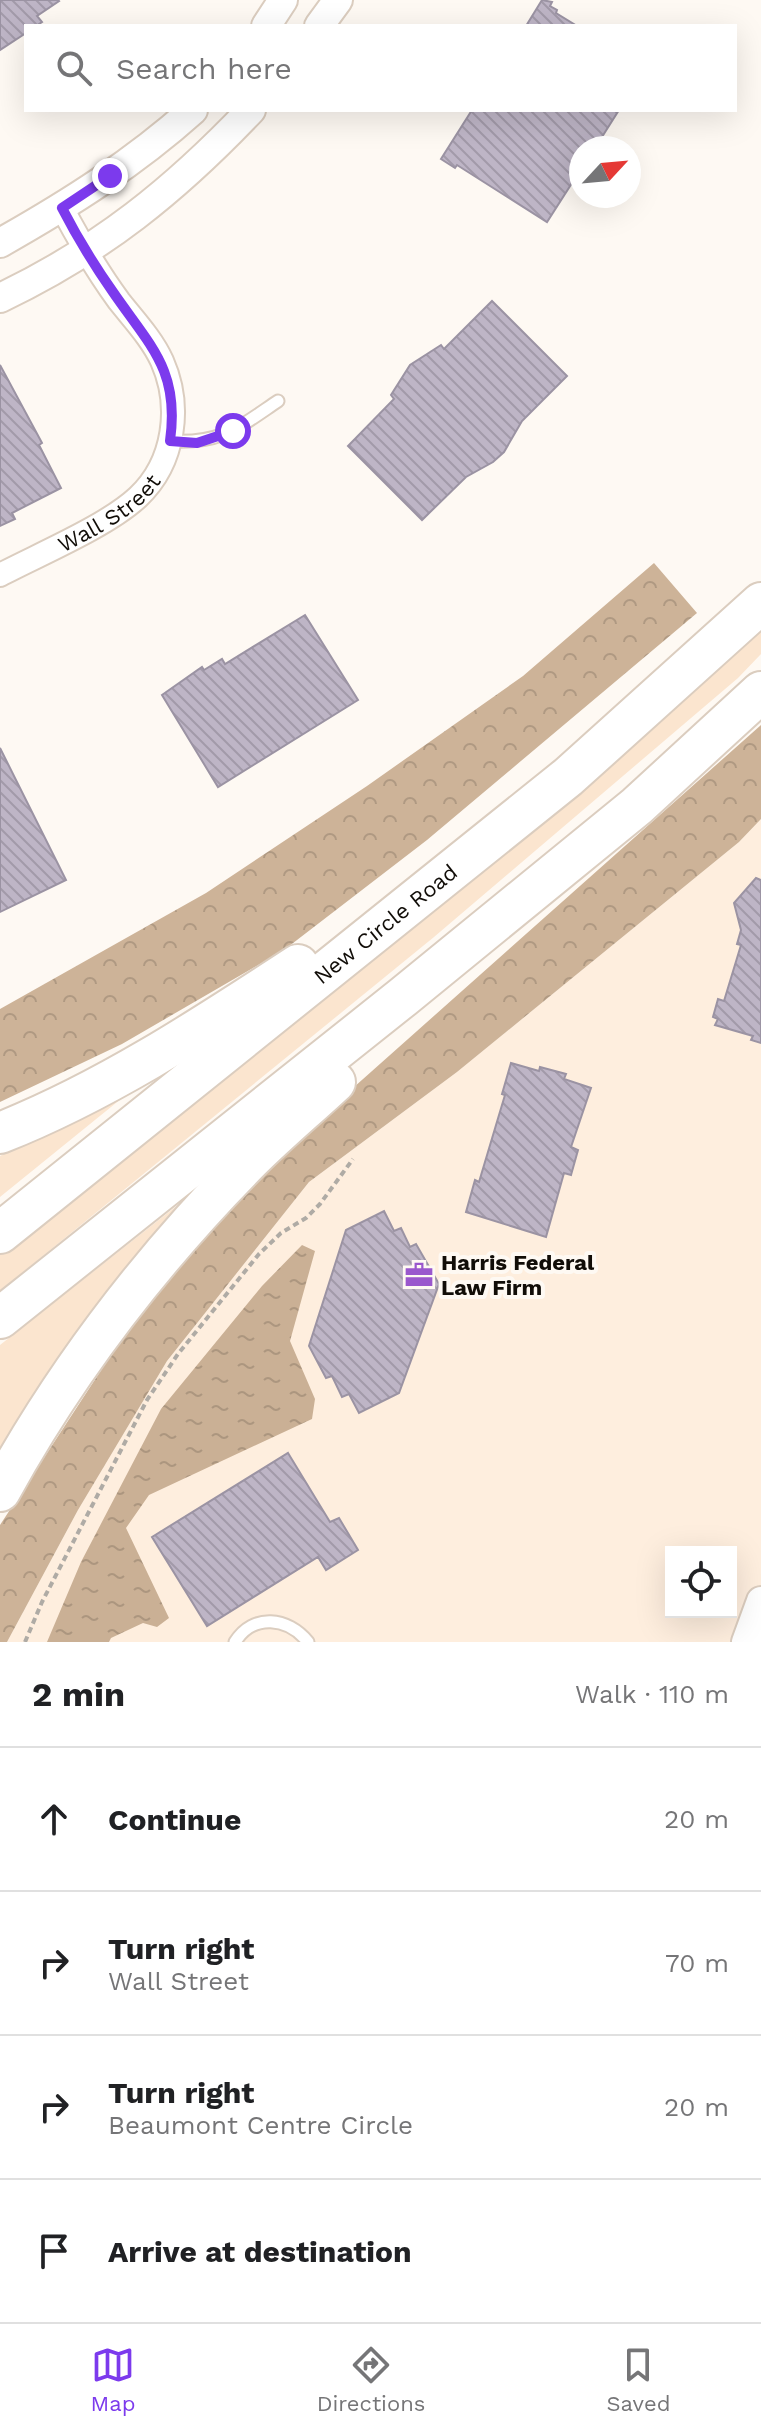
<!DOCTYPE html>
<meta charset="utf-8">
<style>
body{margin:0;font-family:"Work Sans",sans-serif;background:#f6f6f6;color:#202124}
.controls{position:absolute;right:24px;bottom:24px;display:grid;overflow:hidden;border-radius:0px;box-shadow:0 8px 32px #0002}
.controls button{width:72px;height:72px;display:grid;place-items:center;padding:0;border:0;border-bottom:2px solid #e0e0e0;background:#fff;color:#202124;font:40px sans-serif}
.compass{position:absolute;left:569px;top:136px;width:72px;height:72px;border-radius:50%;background:#fff;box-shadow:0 8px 32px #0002;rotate:64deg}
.stop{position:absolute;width:24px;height:24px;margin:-18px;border:6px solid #7c3aed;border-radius:50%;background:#fff}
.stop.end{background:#7c3aed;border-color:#fff;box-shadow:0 2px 8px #0008}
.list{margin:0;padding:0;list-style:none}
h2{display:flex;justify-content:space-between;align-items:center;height:104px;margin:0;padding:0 32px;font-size:34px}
h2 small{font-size:26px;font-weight:400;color:#757577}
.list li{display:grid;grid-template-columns:52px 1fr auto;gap:24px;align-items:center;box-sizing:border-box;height:144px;padding:0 32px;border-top:2px solid #e0e0e0}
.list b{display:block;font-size:30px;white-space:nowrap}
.list p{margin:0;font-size:26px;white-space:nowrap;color:#757577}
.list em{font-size:26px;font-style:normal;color:#757577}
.icon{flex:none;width:44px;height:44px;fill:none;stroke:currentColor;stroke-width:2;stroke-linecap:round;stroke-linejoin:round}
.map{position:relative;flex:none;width:761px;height:1642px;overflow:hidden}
.search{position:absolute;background:#fff;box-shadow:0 8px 32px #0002;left:24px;right:24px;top:24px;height:88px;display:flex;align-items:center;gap:20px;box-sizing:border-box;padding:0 28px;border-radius:0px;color:#757577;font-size:30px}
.sheet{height:680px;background:#fff}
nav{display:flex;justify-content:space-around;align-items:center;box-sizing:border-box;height:112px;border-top:2px solid #e0e0e0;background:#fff;font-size:22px;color:#757577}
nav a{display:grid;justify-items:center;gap:4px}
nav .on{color:#7c3aed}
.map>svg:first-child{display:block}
</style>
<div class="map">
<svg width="761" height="1642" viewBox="0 0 761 1642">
<defs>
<pattern id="forest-crowns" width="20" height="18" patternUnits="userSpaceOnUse" patternTransform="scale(2)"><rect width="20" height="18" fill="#cdb398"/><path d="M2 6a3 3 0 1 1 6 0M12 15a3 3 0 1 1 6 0" fill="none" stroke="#af9982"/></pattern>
<pattern id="water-ripples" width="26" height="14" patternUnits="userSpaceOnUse" patternTransform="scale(2)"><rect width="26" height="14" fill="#cab095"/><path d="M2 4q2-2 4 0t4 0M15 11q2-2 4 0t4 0" fill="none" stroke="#ac967f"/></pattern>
<pattern id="building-back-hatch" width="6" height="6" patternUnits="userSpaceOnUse" patternTransform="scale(2)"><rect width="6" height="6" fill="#beb5c6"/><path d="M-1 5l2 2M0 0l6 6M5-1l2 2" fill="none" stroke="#a29aa9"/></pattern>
</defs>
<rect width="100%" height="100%" fill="#fef9f3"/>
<path fill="#feeede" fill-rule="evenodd" d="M761,819v823h-754l71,-132 89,-149 142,-179 148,-110 282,-230zM671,1552h60v60h-60z"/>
<path fill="#fbe5cf" d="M761,615v39l-23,24 -304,259 -434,354v-43z
M148,1077l-148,120v-41z
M226,1167l-184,213 -42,81v-116z"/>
<path fill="url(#forest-crowns)" d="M654,563l43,50 -270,227 -143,110 -162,94 -122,58v-93l206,-116 161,-107 156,-110z
M761,725v94l-22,23 -282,230 -148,110 -142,179 -89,149 -71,132h-7v-117l128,-196 126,-153z"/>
<path fill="url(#water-ripples)" d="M302,1245l13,6 -25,90 25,58 -3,20 -163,76 -23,33 43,90 -12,9 -14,-4 -32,15 -2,4h-62l34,-80 80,-153 101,-123z"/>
<path fill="url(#building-back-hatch)" stroke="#9b93a3" stroke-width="2" d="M0,0h58l1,1 -22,15 5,6 -6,4h-10v7l-26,17z
M542,0l10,2 -2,4 7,4 -1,3 21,13h-51z
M472,110h147l-24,38h-14v21l-34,53 -90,-57 -2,3 -14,-9z
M492,301l75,75 -45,45 -18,31 -11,10 -27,15 -44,43 -74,-74 46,-47 -3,-4 19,-30 31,-20 3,4z
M0,365l42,78 -3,2 22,43 -49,25 3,6 -15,7z
M305,615l53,85 -140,87 -56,-92 40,-28 2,3 18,-11 3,5z
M0,748l66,132 -66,32z
M756,878l5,2v163l-10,-3 2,-4 -38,-11 3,-6 -5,-2 5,-18 6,2 17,-56 -4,-1 4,-14 -7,-27z
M511,1063l28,8 1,-4 26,7 -2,5 27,9 -20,59 7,3 -7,25 -7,-2 -18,64 -80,-25 9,-32 4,2 26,-87 -3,-1z
M384,1211l10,20 7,-3 9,19 6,-3 23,40 -40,109 -40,20 -10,-19 -7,3 -10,-21 -6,2 -17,-32 37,-116z
M288,1453l42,69 9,-4 19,32 -32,20 -8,-13 -111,69 -55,-89z"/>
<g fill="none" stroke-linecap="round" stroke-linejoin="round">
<defs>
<path id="service" d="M170,441c51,3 68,-13 108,-40
M235,1642c18,-29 53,-25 73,0"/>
<g id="minor">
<path id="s1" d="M0,575c40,-21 107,-49 138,-78 37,-35 44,-91 24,-136 -10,-22 -28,-41 -43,-60 -22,-30 -40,-61 -57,-93"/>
</g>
<path id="tertiary" d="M266,26l17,-26
M319,26l19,-26
M0,243c69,-39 134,-80 193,-133
M0,298c101,-48 175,-108 251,-188
M746,1642l15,-41"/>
<g id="motorway">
<path d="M0,1133c106,-42 203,-106 298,-168"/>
<path id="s2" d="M0,1233l568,-456 193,-174"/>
<path d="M0,1318l403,-321 234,-191 124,-114"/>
<path d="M0,1491c66,-120 153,-233 250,-331 27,-27 57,-52 85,-78"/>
</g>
</defs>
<use href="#service" stroke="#dbcdbf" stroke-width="15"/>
<use href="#minor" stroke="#dbcdbf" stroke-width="26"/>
<use href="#tertiary" stroke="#dbcdbf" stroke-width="32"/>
<use href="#motorway" stroke="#dbcdbf" stroke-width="44"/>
<path stroke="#afaba5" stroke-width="4" stroke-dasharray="6 4" stroke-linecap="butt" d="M25,1642l17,-40 105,-202 31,-46 81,-100 22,-21 25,-15 14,-14 33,-45"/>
<use href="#service" stroke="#fff" stroke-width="11"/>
<use href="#minor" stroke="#fff" stroke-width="22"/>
<use href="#tertiary" stroke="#fff" stroke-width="28"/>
<use href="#motorway" stroke="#fff" stroke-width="40"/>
</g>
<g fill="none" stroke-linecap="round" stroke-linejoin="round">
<path stroke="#7c3aed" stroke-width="10" d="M110,176l-48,32c15,29 32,57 51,84 37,54 67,78 57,149l27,2 36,-12"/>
</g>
<defs>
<symbol id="office-bare" viewBox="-9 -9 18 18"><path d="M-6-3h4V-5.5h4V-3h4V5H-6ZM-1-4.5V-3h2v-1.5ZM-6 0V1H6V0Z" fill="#9a57cd" stroke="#fef9f3" stroke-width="2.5" paint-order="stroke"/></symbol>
</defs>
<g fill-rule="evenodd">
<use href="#office-bare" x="399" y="1255" width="40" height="40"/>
</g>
<g text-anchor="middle" stroke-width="8" stroke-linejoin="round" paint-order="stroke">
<g font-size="22" fill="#110d08" stroke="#fef9f3">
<text dy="8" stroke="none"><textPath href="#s1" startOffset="126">Wall Street</textPath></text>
<text dy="8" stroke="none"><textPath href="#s2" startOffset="494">New Circle Road</textPath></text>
</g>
<g font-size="22" font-weight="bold" fill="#110d08" stroke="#fef9f3" text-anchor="start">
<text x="441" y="1270">Harris Federal<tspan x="441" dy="25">Law Firm</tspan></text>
</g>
</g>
</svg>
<div class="controls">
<button><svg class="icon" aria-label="locate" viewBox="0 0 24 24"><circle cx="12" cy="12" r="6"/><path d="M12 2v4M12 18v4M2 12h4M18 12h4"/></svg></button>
</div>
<svg class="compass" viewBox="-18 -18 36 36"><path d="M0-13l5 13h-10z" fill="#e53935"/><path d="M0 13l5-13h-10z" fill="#757577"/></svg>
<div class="stop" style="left:233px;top:431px"></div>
<div class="stop end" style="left:110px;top:176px"></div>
<div class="search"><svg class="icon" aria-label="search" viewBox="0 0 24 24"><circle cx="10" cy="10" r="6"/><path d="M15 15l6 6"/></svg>Search here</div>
</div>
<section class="sheet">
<h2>2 min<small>Walk · 110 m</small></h2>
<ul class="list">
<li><svg class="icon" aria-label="ahead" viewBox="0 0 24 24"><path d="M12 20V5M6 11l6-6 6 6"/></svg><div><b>Continue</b></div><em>20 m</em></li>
<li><svg class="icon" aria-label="right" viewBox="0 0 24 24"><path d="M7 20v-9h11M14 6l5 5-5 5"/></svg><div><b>Turn right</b><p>Wall Street</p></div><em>70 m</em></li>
<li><svg class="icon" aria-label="right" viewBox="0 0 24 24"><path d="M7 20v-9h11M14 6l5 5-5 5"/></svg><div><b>Turn right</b><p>Beaumont Centre Circle</p></div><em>20 m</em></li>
<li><svg class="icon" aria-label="arrive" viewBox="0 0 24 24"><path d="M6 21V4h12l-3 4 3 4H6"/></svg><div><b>Arrive at destination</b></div></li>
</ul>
</section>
<nav>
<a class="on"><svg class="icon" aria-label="map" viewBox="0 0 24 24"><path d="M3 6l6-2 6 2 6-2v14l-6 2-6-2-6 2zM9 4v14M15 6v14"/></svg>Map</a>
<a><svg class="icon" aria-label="directions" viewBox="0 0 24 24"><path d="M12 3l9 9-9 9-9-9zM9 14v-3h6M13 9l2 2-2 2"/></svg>Directions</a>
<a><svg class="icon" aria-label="saved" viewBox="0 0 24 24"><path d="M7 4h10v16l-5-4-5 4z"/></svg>Saved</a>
</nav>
